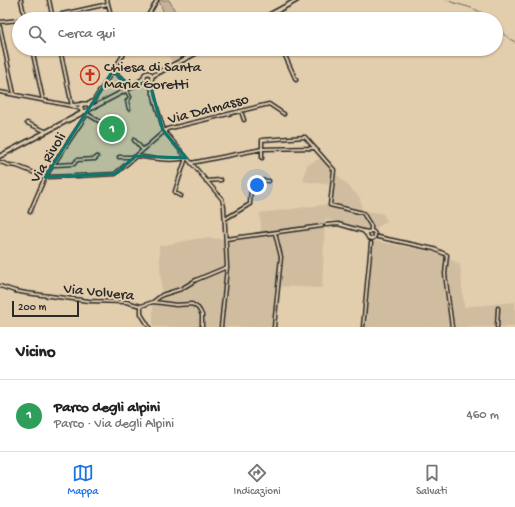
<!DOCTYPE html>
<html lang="it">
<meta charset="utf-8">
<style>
body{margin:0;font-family:"Gochi Hand",sans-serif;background:#f2f2f2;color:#222}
.scale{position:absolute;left:12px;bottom:10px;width:67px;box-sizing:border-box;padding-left:4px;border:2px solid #2b2b2b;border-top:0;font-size:11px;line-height:14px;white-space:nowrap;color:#2b2b2b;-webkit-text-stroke:3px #e2cdac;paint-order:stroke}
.you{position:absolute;left:257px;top:185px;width:14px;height:14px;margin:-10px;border:3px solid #fff;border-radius:50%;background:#1a73e8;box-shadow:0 0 0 6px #1a73e833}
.badge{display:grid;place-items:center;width:26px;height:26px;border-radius:50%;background:#1a73e8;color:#fff;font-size:13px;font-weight:700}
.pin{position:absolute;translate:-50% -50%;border:2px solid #fff;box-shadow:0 1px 4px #0006}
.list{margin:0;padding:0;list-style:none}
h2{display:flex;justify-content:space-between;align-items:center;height:52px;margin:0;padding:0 16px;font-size:17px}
h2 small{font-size:13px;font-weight:400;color:#767676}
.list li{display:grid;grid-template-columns:26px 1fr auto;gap:12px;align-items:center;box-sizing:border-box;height:72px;padding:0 16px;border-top:1px solid #e0e0e0}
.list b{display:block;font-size:15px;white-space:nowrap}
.list p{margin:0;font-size:13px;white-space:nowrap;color:#767676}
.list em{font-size:13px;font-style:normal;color:#767676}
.icon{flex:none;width:22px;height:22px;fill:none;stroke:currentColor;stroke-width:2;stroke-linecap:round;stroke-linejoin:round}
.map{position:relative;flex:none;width:515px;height:327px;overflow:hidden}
.search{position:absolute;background:#fff;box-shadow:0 1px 3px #0004;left:12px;right:12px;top:12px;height:44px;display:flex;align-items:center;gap:10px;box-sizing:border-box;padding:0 14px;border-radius:22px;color:#767676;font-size:15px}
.sheet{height:124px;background:#fff}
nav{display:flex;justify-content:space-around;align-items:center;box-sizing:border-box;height:56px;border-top:1px solid #e0e0e0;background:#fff;font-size:11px;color:#767676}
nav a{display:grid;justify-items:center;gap:2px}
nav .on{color:#1a73e8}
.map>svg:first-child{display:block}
</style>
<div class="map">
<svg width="515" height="327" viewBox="0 0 515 327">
<rect width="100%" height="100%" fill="#e2cdac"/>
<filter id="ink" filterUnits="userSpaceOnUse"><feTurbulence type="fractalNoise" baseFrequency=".025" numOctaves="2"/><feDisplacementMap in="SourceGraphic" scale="8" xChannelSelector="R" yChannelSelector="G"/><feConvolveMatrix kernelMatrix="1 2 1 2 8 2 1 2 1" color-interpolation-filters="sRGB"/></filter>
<g filter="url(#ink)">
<path fill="#d0bd9f" d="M167,49h33l-27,14 -8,-12z
M321,158l39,40 2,12 21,4 4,7 -15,10 -47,-12 -3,69 -47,-2 -2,41h-120v-25l9,-7 -3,-49 42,-8 25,1 35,-8 -1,-18 70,-9 1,-19 -28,-4 4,-16z
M374,241l60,11 26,12 4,43 51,-5v25h-152l9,-77z"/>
<path fill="#c4b297" stroke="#786e61" d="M159,0h10l6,11 -5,8h-5l-3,-11 -3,-7z"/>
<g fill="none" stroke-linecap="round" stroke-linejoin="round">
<path stroke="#6d665a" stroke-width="1" d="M446,0c17,7 30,6 44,19
M496,26c5,6 11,12 19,16"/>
<defs>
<path id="street" d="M21,0l4,19
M49,0l4,19
M107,0l5,19
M30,19l23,-3 55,-12
M146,19l11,-19
M0,22l19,-2
M0,27l14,67
M32,49l11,51
M60,49l12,57
M120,49l3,7
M282,49l14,31
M113,71l19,16
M151,79l1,6 3,16 9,30 58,68 2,8 3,60 -6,60
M149,81l4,13
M126,90l4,7 -3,4 2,8
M0,92l72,14 8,3
M94,100l33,-51
M88,104l6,-4 -3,6
M73,105l9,-1
M241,111l3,9
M86,115h3l18,11 3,11 9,-3
M27,123l18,8
M134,140l9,10
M136,156l31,-27 102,-25 15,10
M119,157h13l1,1
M262,158v-18l43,-3 29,33 -4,35 33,8 8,13v5
M0,162l9,3 8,1 28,11 31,-1 39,-2 21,-18c16,2 34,6 50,2
M191,163l71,-14 52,-1
M53,164l3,1 18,-1 3,-4 18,-1 2,-2
M206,181l15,-1
M181,196l-6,-3v-2l11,-33
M30,212l15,-35 42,-63v-3
M225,219l25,-15c1,-16 -1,-26 19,-23
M326,225l12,-1 25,7
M367 235a4 4 0 1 1 8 0a4 4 0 1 1-8 0Z
M366,234l-3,-3 6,1
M378,237l56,12 13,6 -2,19 7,53
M226,239l96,-13
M0,286l15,5 11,2 63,8 37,1 15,4 12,-4 9,1 14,2 16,-1 6,4 2,3 2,4v12
M153,302l9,-7 19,-6 15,-9 31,-13
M141,307v7l8,13
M274,327l7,-70 -6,-24
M363,327l8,-84
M497,327l1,-19"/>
<path id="secondary" d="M262,19l35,-19
M144 77a4 4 0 1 1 8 0a4 4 0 1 1-8 0Z
M152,76l52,-27
M82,104h6l3,2v2l-2,2 -6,2 -3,-4z
M90,109l42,-22 11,-8 1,-2
M0,156l80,-42 3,-2"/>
</defs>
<use href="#street" stroke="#2b2b2b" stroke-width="5"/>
<use href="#secondary" stroke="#2b2b2b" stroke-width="6"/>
<use href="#street" stroke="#e2cdac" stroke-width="2"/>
<use href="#secondary" stroke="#e2cdac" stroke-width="3"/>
</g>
</g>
<path fill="#0f766e" fill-opacity="0.2" stroke="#0f766e" stroke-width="3" stroke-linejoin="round" d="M113,71l19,16 17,-6 14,49 23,28 -50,-2 -21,18 -70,3z"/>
<defs>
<symbol id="church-ring" viewBox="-11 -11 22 22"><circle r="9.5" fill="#e2cdac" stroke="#c8321e" stroke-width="1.5"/><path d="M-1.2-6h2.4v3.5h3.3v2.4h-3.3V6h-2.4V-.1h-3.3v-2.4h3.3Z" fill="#c8321e"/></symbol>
</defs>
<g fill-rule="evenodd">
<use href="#church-ring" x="79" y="64" width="22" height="22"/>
</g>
<g text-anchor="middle" stroke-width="4" stroke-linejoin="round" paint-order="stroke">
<g font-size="15" fill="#2b2b2b" stroke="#e2cdac" text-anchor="start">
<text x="104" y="71">Chiesa di Santa<tspan x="104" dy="17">Maria Goretti</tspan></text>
</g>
<g font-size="15" fill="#2b2b2b" stroke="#e2cdac">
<text transform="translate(208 108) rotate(-15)" y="5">Via Dalmasso</text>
<text transform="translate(47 157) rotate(-59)" y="5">Via Rivoli</text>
<text transform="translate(99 291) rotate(6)" y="5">Via Volvera</text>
</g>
</g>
</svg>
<div class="scale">200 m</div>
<div class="you"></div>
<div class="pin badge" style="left:112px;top:129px;background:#2e9e5b">1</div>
<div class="search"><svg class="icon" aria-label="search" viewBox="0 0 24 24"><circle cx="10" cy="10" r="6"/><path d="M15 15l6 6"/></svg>Cerca qui</div>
</div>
<section class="sheet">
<h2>Vicino<small></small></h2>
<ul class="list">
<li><span class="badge" style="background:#2e9e5b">1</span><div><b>Parco degli alpini</b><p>Parco · Via degli Alpini</p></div><em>460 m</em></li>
</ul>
</section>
<nav>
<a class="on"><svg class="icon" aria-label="map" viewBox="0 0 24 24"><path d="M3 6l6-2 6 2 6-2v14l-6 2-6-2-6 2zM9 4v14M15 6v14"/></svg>Mappa</a>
<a><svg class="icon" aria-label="directions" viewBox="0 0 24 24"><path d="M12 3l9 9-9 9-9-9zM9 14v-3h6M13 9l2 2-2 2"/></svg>Indicazioni</a>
<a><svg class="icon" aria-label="saved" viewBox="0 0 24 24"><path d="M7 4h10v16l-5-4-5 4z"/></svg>Salvati</a>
</nav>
